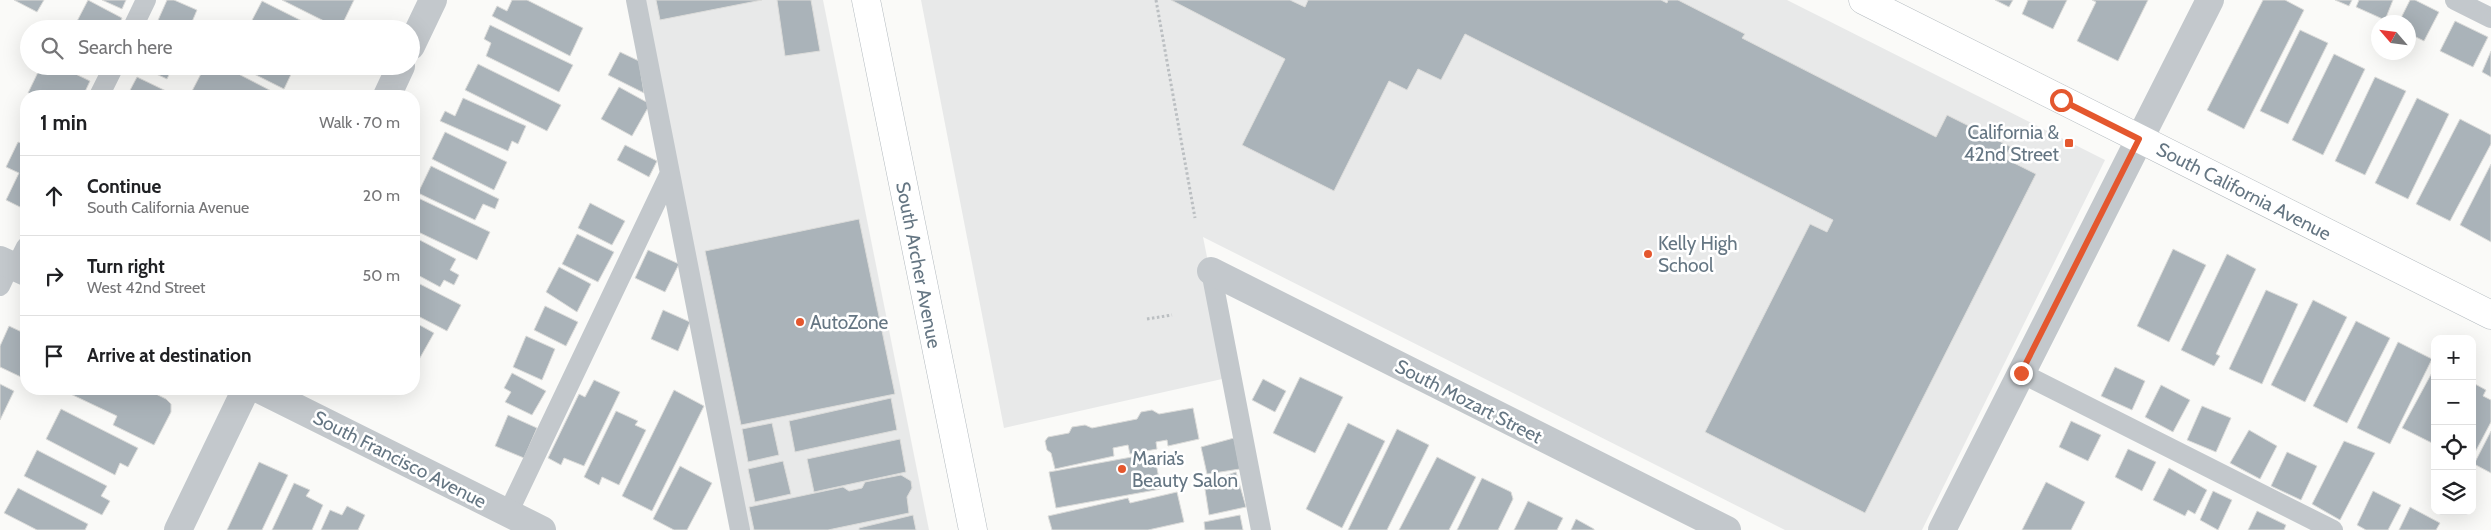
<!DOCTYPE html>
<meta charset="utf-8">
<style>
body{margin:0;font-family:Cabin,sans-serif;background:#f6f6f6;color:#202124}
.controls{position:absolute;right:15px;bottom:15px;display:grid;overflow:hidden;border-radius:10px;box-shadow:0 5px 20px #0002}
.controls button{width:45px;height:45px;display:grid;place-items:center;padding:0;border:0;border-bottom:1px solid #e0e0e0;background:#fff;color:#202124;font:25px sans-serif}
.compass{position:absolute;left:2371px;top:15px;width:45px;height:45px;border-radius:50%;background:#fff;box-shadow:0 5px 20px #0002;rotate:298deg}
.stop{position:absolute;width:15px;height:15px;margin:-11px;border:4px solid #e4572e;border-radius:50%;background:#fff}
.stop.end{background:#e4572e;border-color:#fff;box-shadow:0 1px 5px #0008}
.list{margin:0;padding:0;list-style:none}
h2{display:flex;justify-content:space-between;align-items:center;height:65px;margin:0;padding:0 20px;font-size:21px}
h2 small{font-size:16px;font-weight:400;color:#757577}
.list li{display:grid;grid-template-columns:32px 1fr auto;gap:15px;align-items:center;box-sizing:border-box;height:80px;padding:0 20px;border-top:1px solid #e0e0e0}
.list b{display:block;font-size:19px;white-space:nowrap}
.list p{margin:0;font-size:16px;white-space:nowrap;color:#757577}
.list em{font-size:16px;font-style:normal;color:#757577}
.icon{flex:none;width:28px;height:28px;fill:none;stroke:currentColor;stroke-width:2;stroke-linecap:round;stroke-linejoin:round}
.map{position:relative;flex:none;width:2491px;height:530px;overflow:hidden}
.search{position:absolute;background:#fff;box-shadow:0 5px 20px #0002;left:20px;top:20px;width:400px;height:55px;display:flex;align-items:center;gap:12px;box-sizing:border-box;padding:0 18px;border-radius:28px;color:#757577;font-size:19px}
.panel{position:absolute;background:#fff;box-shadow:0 5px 20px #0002;left:20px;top:90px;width:400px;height:305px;border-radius:20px}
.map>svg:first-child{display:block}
</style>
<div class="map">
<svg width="2491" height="530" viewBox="0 0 2491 530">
<rect width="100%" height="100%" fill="#fafaf8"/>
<path fill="#e8e9e9" d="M636,0h187l106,530h-189z
M921,0h866l318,160 -183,370h-137l-582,-293 28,140 -227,51z"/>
<path fill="#aab3b9" stroke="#dcdcda" d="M14,0h30l-7,12z
M88,0l34,18 -5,11h-44z
M102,0h24l-4,9z
M167,0h7l23,10 -8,19 -34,-2z
M282,0h72l-14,29z
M512,0h15l56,28 -13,28 -78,-40 5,-10 10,5z
M656,0h106l-102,20z
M777,0h34l9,51 -35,5z
M1171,0h119l15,7 3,-7h353l6,3 1,-3h10l67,34 -3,4 194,99 11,-22 64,32 -7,11 32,16 -171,339 -160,-81 105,-208 17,8 6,-12 -368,-186 -24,46 -23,-11 -11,21 -18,-9 -55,110 -92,-46 43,-86z
M1995,0h18l-4,7z
M2028,0h39l-14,29 -31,-15z
M2092,0h56l-30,61 -41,-20 19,-39z
M2263,0h22l19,10 -60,119 -37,-19z
M2335,0h17l-3,6z
M2359,0h34l-8,20 -29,-13z
M2410,0h5l24,12 -15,29 -16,-8v-11h-9z
M262,1l56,28h-64l-5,-3z
M2455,21l33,16 -15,30 -33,-16z
M490,25l83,40 -14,27 -73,-36 5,-13 -7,-4z
M2300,30l28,13 -40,81 -28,-13z
M2491,51v26l-9,-5z
M620,52l19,9 5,32 -36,-18z
M2334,54l31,15 -42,86 -31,-15z
M478,64l83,41 -14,26 -82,-41z
M41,66h18l31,15 -7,15h-48l-7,-3z
M139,66h34l-6,13z
M205,66h18l58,30h-83l-7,-3z
M238,66h57l-11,23z
M137,77l29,14 -3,5h-36z
M2375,77l31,14 -41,84 -30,-14z
M619,87l31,17 -18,32 -31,-17z
M463,98l63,28 -8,18 -6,-3 -4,10 -68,-30 5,-10 10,5z
M2417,98l32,16 -41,85 -33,-16z
M2460,119l31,16v9l-41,77 -34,-17z
M445,132l62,30 -13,28 -62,-31z
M18,142l8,3v65l-20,-10 13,-27 -13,-6z
M625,145l32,16 -8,16 -32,-17z
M2491,164v78l-31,-17z
M431,166l68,33 -4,10 -12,-5 -8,16 -57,-27z
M414,196l76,36 -13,28 -63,-30z
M590,203l35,18 -13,24 -34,-17z
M859,219l36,175 -154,31 -36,-174z
M577,234l37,18 -16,30 -36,-18z
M414,237l42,22 -6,11 9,5 -5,10 -10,-5 -4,7 -26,-14z
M2173,249l33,16 -37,77 -32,-16z
M648,250l31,14 -14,28 -30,-14z
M2227,254l29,15 -40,85 4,2 -6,10 -33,-16z
M559,267l32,17 -14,28 -31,-20z
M414,281l47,24 -14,26 -33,-17z
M2266,290l32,14 -36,80 -33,-15z
M2313,300l34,17 -42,85 -34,-17z
M545,306l33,16 -12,24 -32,-16z
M663,310l27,12 -12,29 -27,-12z
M2356,321l34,17 -43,85 -34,-17z
M414,322l20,11 -17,30 -3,-2z
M9,326l17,8v31l-5,12 -21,-10v-21z
M526,336l29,13 -13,31 -29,-13z
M2398,342l34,17 -42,85 -33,-16z
M2115,367l30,14 -13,29 -31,-14z
M2435,367v75l-1,2 -32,-16z
M512,373l34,18 -14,24 -27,-13 6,-10 -7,-4z
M1300,377l43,20 -28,56 -42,-20z
M1263,379l23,12 -11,21 -23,-12z
M594,380l26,12 -36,74 -20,-8 -3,7 -13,-7 31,-64 6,3z
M0,384l14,7 -14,29z
M2475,384l11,6 -3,6 8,4v22l-19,36v-69z
M2161,385l29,15 -17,32 -28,-15z
M60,389h86l20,10 5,5v8l-17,33 -41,-20 4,-9z
M674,390l30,16 -52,105 -30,-15z
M891,398l6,32 -102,22 -6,-31z
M2202,406l29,12 -15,34 -29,-12z
M1193,408l6,31 -31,7 -1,-6 -11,2 1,7 -27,5 -2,-9 -15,3 1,8 -59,13 -4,-16 -4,-3 -2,-9 3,-4 21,-4 3,-6 13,-2 7,3 45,-9 4,-7 11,-2 7,4z
M61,409l77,39 -10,19 -8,-4 -5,12 -69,-36z
M616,411l22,10 -3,4 11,5 -27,55 -17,-8 -3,8 -15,-8z
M508,415l29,13 -13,30 -29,-12z
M2071,421l30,14 -13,26 -29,-14z
M772,423l7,32 -31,7 -6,-33z
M1348,423l37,18 -43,87 -36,-19z
M1397,429l32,16 -42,85h-39z
M2249,430l28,16 -17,33 -30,-16z
M2491,431v42l-17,-9z
M1234,438l6,31 -33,5 -6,-27z
M900,439l6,33 -92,20 -7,-33z
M2344,441l31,12 -35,67 -28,-16z
M2128,449l28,13 -14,29 -27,-14z
M37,450l70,36 -6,10 9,5 -8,14 -78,-39z
M2287,452l30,14 -16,34 -30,-14z
M1154,453l7,36 -105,19 -7,-36z
M1437,457l39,20 -27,53h-50z
M783,461l8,33 -36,8 -7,-33z
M259,462l29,13 -26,55h-35z
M680,466l32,17 -25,47h-13l-21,-11z
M2169,468l38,22 -12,24 -7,-4 -3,6 -32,-16z
M1236,472l10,35 -37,8 -5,-32z
M901,475l10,6 1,7 -5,9 2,16 -81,17h-74l-5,-23 94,-20 6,4 13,-3 3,-6z
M1482,478l29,14 2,7 -15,31h-41z
M2046,482l39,20 -14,28h-49z
M294,483l16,7 -4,6 17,9 -11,25h-40z
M18,488l70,36 -3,6h-48l-33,-17z
M2213,491l19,9 -14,30 -18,-10z
M2373,491l28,14 -13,25h-22l-9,-5z
M1177,492l7,30 -36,8h-96l-4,-14 80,-18 2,5z
M1528,501l35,17 -6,12h-43z
M347,506l18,9 -7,15h-37l9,-20 12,5z
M2410,507l30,16 -4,7h-37z
M2257,511l29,14 -2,5h-36z
M913,515l3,15h-57v-2z
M1240,515l3,15h-38l-1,-8z
M1576,519l18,10v1h-23z"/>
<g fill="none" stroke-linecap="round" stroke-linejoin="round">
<defs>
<path id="secondary" d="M866,0l107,530
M1863,0l628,315"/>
</defs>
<use href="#secondary" stroke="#b3babf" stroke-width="29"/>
<path stroke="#bbbfc2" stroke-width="3" stroke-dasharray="2.5 2.5" stroke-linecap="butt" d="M1156,0l39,218
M1147,319l25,-4"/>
<path stroke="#c3c8cc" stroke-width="20" d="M636,0l104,530
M2455,0l36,18
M132,29l14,-29
M99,96l15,-30
M16,267l10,-20
M1211,271l50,259
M0,286l10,-21
M2021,373l312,157
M508,513l162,-340"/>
<path stroke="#c3c8cc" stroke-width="28" d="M411,46l22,-46
M387,96l14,-30
M0,260l26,12
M1211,271l516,259
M259,389l283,141
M178,530l68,-141
M1942,530l268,-530"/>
<use href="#secondary" stroke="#fff" stroke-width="28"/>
</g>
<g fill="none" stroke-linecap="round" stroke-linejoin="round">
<path stroke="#e4572e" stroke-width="6" d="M2021,373l118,-234 -78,-39"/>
</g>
<g fill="#e4572e" stroke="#fff" stroke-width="2">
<rect x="2064" y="138" width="10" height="10" rx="2.5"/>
<circle cx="1648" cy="254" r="5"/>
<circle cx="800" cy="322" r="5"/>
<circle cx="1122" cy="469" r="5"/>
</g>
<g text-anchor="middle" stroke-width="5" stroke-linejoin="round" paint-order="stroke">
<g font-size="19" fill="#657683" stroke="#fff" text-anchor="start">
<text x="2059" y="139" text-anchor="end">California &amp;<tspan x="2059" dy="22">42nd Street</tspan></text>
<text x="1658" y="250">Kelly High<tspan x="1658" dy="22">School</tspan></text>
<text x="810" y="329">AutoZone</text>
<text x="1132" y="465">Maria’s<tspan x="1132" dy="22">Beauty Salon</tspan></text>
</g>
<g font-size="19" fill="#657683" stroke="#fff">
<text transform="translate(2244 191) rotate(27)" y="7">South California Avenue</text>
<text transform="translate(919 265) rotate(79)" y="7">South Archer Avenue</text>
<text transform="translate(1469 401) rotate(27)" y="7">South Mozart Street</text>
<text transform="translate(400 459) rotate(27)" y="7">South Francisco Avenue</text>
</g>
</g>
</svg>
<div class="controls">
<button>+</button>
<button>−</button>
<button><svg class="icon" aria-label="locate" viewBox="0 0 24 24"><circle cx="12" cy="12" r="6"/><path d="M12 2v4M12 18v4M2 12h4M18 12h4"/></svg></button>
<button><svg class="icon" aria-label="layers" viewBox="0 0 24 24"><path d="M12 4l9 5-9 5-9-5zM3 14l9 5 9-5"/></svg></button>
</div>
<svg class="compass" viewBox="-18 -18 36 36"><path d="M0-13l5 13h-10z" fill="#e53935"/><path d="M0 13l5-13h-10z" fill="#757577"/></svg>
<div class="stop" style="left:2061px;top:100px"></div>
<div class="stop end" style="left:2021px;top:373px"></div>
<div class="search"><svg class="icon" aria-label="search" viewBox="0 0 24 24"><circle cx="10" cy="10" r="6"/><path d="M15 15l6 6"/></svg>Search here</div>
<section class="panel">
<h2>1 min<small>Walk · 70 m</small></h2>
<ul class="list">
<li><svg class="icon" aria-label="ahead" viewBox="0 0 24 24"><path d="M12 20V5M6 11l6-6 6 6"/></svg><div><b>Continue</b><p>South California Avenue</p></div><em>20 m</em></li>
<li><svg class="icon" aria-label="right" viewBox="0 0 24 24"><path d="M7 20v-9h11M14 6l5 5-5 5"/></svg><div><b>Turn right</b><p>West 42nd Street</p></div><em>50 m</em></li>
<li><svg class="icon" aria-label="arrive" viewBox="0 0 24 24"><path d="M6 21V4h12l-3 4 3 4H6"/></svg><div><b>Arrive at destination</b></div></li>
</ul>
</section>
</div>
